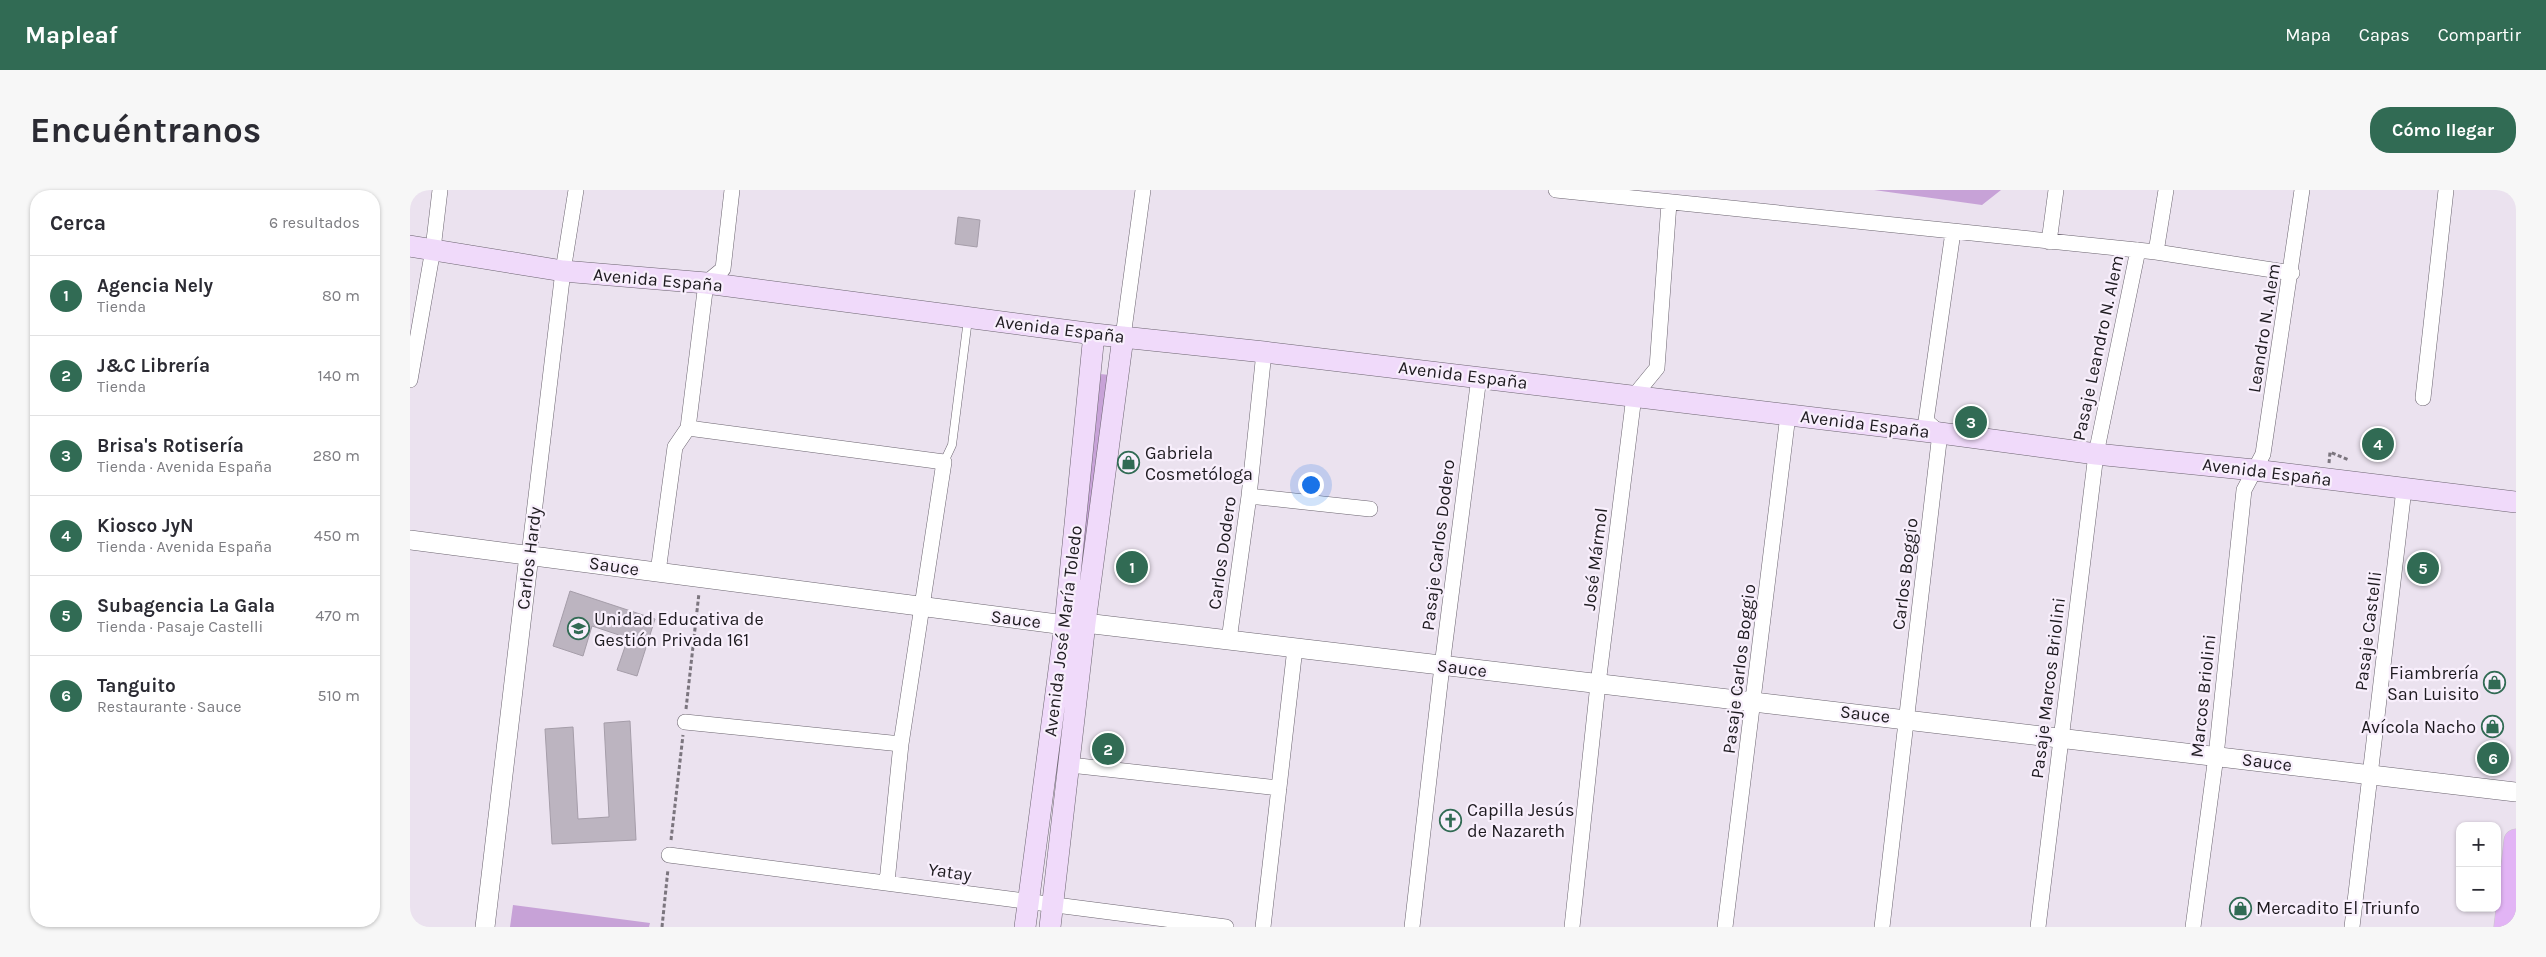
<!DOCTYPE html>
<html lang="es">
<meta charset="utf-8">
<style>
body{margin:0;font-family:Karla,sans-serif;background:#f7f7f7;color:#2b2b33}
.controls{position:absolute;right:15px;bottom:15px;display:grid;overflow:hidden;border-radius:10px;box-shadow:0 1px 4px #0004}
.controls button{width:45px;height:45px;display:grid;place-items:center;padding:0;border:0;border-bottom:1px solid #e1e1e2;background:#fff;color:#2b2b33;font:25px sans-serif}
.you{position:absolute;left:900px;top:294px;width:18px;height:18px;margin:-12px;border:4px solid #fff;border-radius:50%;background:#1a73e8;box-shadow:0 0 0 8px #1a73e833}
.badge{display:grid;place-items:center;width:32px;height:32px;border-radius:50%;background:#316b54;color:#fff;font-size:16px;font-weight:700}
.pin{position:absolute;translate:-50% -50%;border:2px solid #fff;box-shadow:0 1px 5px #0006}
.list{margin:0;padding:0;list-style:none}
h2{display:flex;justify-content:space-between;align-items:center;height:65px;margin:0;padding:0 20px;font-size:21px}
h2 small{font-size:16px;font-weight:400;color:#7c7c81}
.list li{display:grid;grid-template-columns:32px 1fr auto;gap:15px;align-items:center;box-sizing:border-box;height:80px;padding:0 20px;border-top:1px solid #e1e1e2}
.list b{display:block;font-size:19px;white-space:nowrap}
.list p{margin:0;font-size:16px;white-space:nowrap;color:#7c7c81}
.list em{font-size:16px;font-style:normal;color:#7c7c81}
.map{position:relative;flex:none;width:2106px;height:737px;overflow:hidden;border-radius:20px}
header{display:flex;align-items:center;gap:30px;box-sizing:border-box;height:70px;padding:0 25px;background:#316b54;color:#fff}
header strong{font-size:24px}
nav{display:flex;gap:28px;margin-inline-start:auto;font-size:18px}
.intro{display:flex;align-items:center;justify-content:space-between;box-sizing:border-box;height:120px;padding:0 30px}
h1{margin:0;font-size:35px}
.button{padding:12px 22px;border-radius:20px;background:#316b54;color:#fff;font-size:18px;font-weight:700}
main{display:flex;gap:30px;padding:0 30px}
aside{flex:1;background:#fff;border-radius:20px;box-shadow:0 1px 4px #0004}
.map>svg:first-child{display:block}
</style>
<header>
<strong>Mapleaf</strong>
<nav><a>Mapa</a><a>Capas</a><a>Compartir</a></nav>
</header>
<div class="intro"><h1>Encuéntranos</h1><a class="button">Cómo llegar</a></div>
<main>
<aside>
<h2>Cerca<small>6 resultados</small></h2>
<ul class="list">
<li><span class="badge">1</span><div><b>Agencia Nely</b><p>Tienda</p></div><em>80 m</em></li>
<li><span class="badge">2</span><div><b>J&amp;C Librería</b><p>Tienda</p></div><em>140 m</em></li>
<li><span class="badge">3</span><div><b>Brisa's Rotisería</b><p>Tienda · Avenida España</p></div><em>280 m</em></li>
<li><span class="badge">4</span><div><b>Kiosco JyN</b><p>Tienda · Avenida España</p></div><em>450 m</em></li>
<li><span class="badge">5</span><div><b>Subagencia La Gala</b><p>Tienda · Pasaje Castelli</p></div><em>470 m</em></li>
<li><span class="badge">6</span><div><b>Tanguito</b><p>Restaurante · Sauce</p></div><em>510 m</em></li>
</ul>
</aside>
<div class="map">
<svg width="2106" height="737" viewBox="0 0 2106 737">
<rect width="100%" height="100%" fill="#ebe2ef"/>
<path fill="#c7a2d7" d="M1464,0h127l-19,15z
M690,184l10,1 -26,232 -10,-1z
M103,715l137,18 -1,4h-139z"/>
<path fill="#bcb4c0" stroke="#a59da9" d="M548,27l22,3 -3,27 -22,-3z
M160,401l85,28 -18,57 -20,-6 11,-32 -36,-12 -9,30 -30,-10z
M220,531l6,119 -84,4 -7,-115 28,-2 5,92 31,-2 -5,-94z"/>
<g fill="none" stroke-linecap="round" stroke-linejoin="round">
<defs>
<path id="service" d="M534,272l8,-17 16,-126"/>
<path id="minor" d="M1146,0l600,62 136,21
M1639,52l7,-52
M1746,62l10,-62
M713,147l20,-147
M0,190l23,-131 7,-59
M2013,208l23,-208
M278,238l256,34 -43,282 -14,138
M839,306l121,13
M119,365l34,-284 13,-81
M248,382l17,-125 13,-19 18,-145 17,-14 9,-79
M819,450l20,-144 15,-144
M275,532l216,22
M660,575l209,23
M259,665l557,72
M853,737l32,-279
M1002,737l30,-261 37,-289
M1162,737l26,-243 36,-288 23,-28 12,-165
M1315,737l63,-512
M1472,737l58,-494 -14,-12 27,-189
M1628,737l58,-473 42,-204
M1783,737l23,-171 28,-266 19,-36 39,-264
M1942,737l52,-438"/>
<path id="tertiary" d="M0,350l655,85 20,-2 1431,169
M75,737l44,-372"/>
<path id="secondary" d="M0,56l153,25 143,12 388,51 170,18 676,81 156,21 158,16 262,32
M615,737l40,-302 29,-291
M640,737l35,-304 38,-286"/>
<path id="primary" d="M2096,737l10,-86"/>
</defs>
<use href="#service" stroke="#6b646f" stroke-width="9"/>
<use href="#minor" stroke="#6b646f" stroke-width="16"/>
<use href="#tertiary" stroke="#6b646f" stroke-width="20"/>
<use href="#secondary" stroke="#6b646f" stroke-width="22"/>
<use href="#primary" stroke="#c9c8c9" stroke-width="25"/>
<path stroke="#7b757e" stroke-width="3" stroke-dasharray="4 2.5" stroke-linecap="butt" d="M1919,273l1,-11 19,8
M276,519l13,-116
M261,650l12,-105
M252,737l6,-58"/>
<use href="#service" stroke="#fff" stroke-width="8"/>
<use href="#minor" stroke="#fff" stroke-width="15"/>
<use href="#tertiary" stroke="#fff" stroke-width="19"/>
<use href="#secondary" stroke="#f0dafa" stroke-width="21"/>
<use href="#primary" stroke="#e2b4f5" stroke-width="24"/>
</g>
<defs>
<symbol id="shop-ring" viewBox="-11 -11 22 22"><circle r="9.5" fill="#f8effc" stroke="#316b54" stroke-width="1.5"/><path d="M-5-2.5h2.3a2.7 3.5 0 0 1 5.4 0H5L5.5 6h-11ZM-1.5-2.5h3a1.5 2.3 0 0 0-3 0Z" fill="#316b54"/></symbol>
<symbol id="university-ring" viewBox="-11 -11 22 22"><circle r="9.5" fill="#f8effc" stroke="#316b54" stroke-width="1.5"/><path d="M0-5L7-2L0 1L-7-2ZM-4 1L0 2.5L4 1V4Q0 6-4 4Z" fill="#316b54"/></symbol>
<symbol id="church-ring" viewBox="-11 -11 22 22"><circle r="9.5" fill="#f8effc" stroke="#316b54" stroke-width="1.5"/><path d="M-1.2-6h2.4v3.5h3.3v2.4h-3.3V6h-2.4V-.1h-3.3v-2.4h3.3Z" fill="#316b54"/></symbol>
</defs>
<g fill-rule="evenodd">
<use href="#shop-ring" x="706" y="260" width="25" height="25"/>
<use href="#university-ring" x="156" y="426" width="25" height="25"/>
<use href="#shop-ring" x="2072" y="480" width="25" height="25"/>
<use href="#shop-ring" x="2070" y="524" width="25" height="25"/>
<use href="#church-ring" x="1028" y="618" width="25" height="25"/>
<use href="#shop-ring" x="1818" y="706" width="25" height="25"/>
</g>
<g text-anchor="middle" stroke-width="4.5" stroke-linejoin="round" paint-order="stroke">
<g font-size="18" fill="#1e1b20" stroke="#f8effc">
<text transform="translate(248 90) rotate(5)" y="6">Avenida España</text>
<text transform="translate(1854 138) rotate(-81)" y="6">Leandro N. Alem</text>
<text transform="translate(650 139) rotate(7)" y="6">Avenida España</text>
<text transform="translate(1688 158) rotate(-78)" y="6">Pasaje Leandro N. Alem</text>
<text transform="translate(1053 185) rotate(7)" y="6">Avenida España</text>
<text transform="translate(1455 234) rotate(7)" y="6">Avenida España</text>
<text transform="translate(1857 282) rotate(7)" y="6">Avenida España</text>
<text transform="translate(1028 355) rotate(-83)" y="6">Pasaje Carlos Dodero</text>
<text transform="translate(812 363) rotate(-82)" y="6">Carlos Dodero</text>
<text transform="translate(119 368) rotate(-83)" y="6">Carlos Hardy</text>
<text transform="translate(1185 369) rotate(-83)" y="6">José Mármol</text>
<text transform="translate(204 376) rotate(8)" y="6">Sauce</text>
<text transform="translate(1495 384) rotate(-83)" y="6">Carlos Boggio</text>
<text transform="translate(606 429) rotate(7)" y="6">Sauce</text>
<text transform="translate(653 441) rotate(-83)" y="6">Avenida José María Toledo</text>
<text transform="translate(1958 441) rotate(-83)" y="6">Pasaje Castelli</text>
<text transform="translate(1052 478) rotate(7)" y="6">Sauce</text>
<text transform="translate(1329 479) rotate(-83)" y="6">Pasaje Carlos Boggio</text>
<text transform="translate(1638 498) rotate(-83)" y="6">Pasaje Marcos Briolini</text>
<text transform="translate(1793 506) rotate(-84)" y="6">Marcos Briolini</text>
<text transform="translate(1455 524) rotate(6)" y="6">Sauce</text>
<text transform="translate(1857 572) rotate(7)" y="6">Sauce</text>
<text transform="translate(540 682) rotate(8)" y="6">Yatay</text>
</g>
<g font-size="18" fill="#1e1b20" stroke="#f8effc" text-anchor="start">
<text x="735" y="269">Gabriela<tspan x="735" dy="21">Cosmetóloga</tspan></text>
<text x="184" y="435">Unidad Educativa de<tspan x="184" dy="21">Gestión Privada 161</tspan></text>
<text x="2069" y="489" text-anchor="end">Fiambrería<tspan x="2069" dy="21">San Luisito</tspan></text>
<text x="2066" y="543" text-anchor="end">Avícola Nacho</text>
<text x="1057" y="626">Capilla Jesús<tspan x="1057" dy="21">de Nazareth</tspan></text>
<text x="1846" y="724">Mercadito El Triunfo</text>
</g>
</g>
</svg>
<div class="controls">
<button>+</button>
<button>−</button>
</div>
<div class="you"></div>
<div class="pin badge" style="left:722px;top:377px">1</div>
<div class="pin badge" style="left:698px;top:559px">2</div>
<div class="pin badge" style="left:1561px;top:232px">3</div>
<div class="pin badge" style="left:1968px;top:254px">4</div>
<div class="pin badge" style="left:2013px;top:378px">5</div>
<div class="pin badge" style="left:2083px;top:568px">6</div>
</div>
</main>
